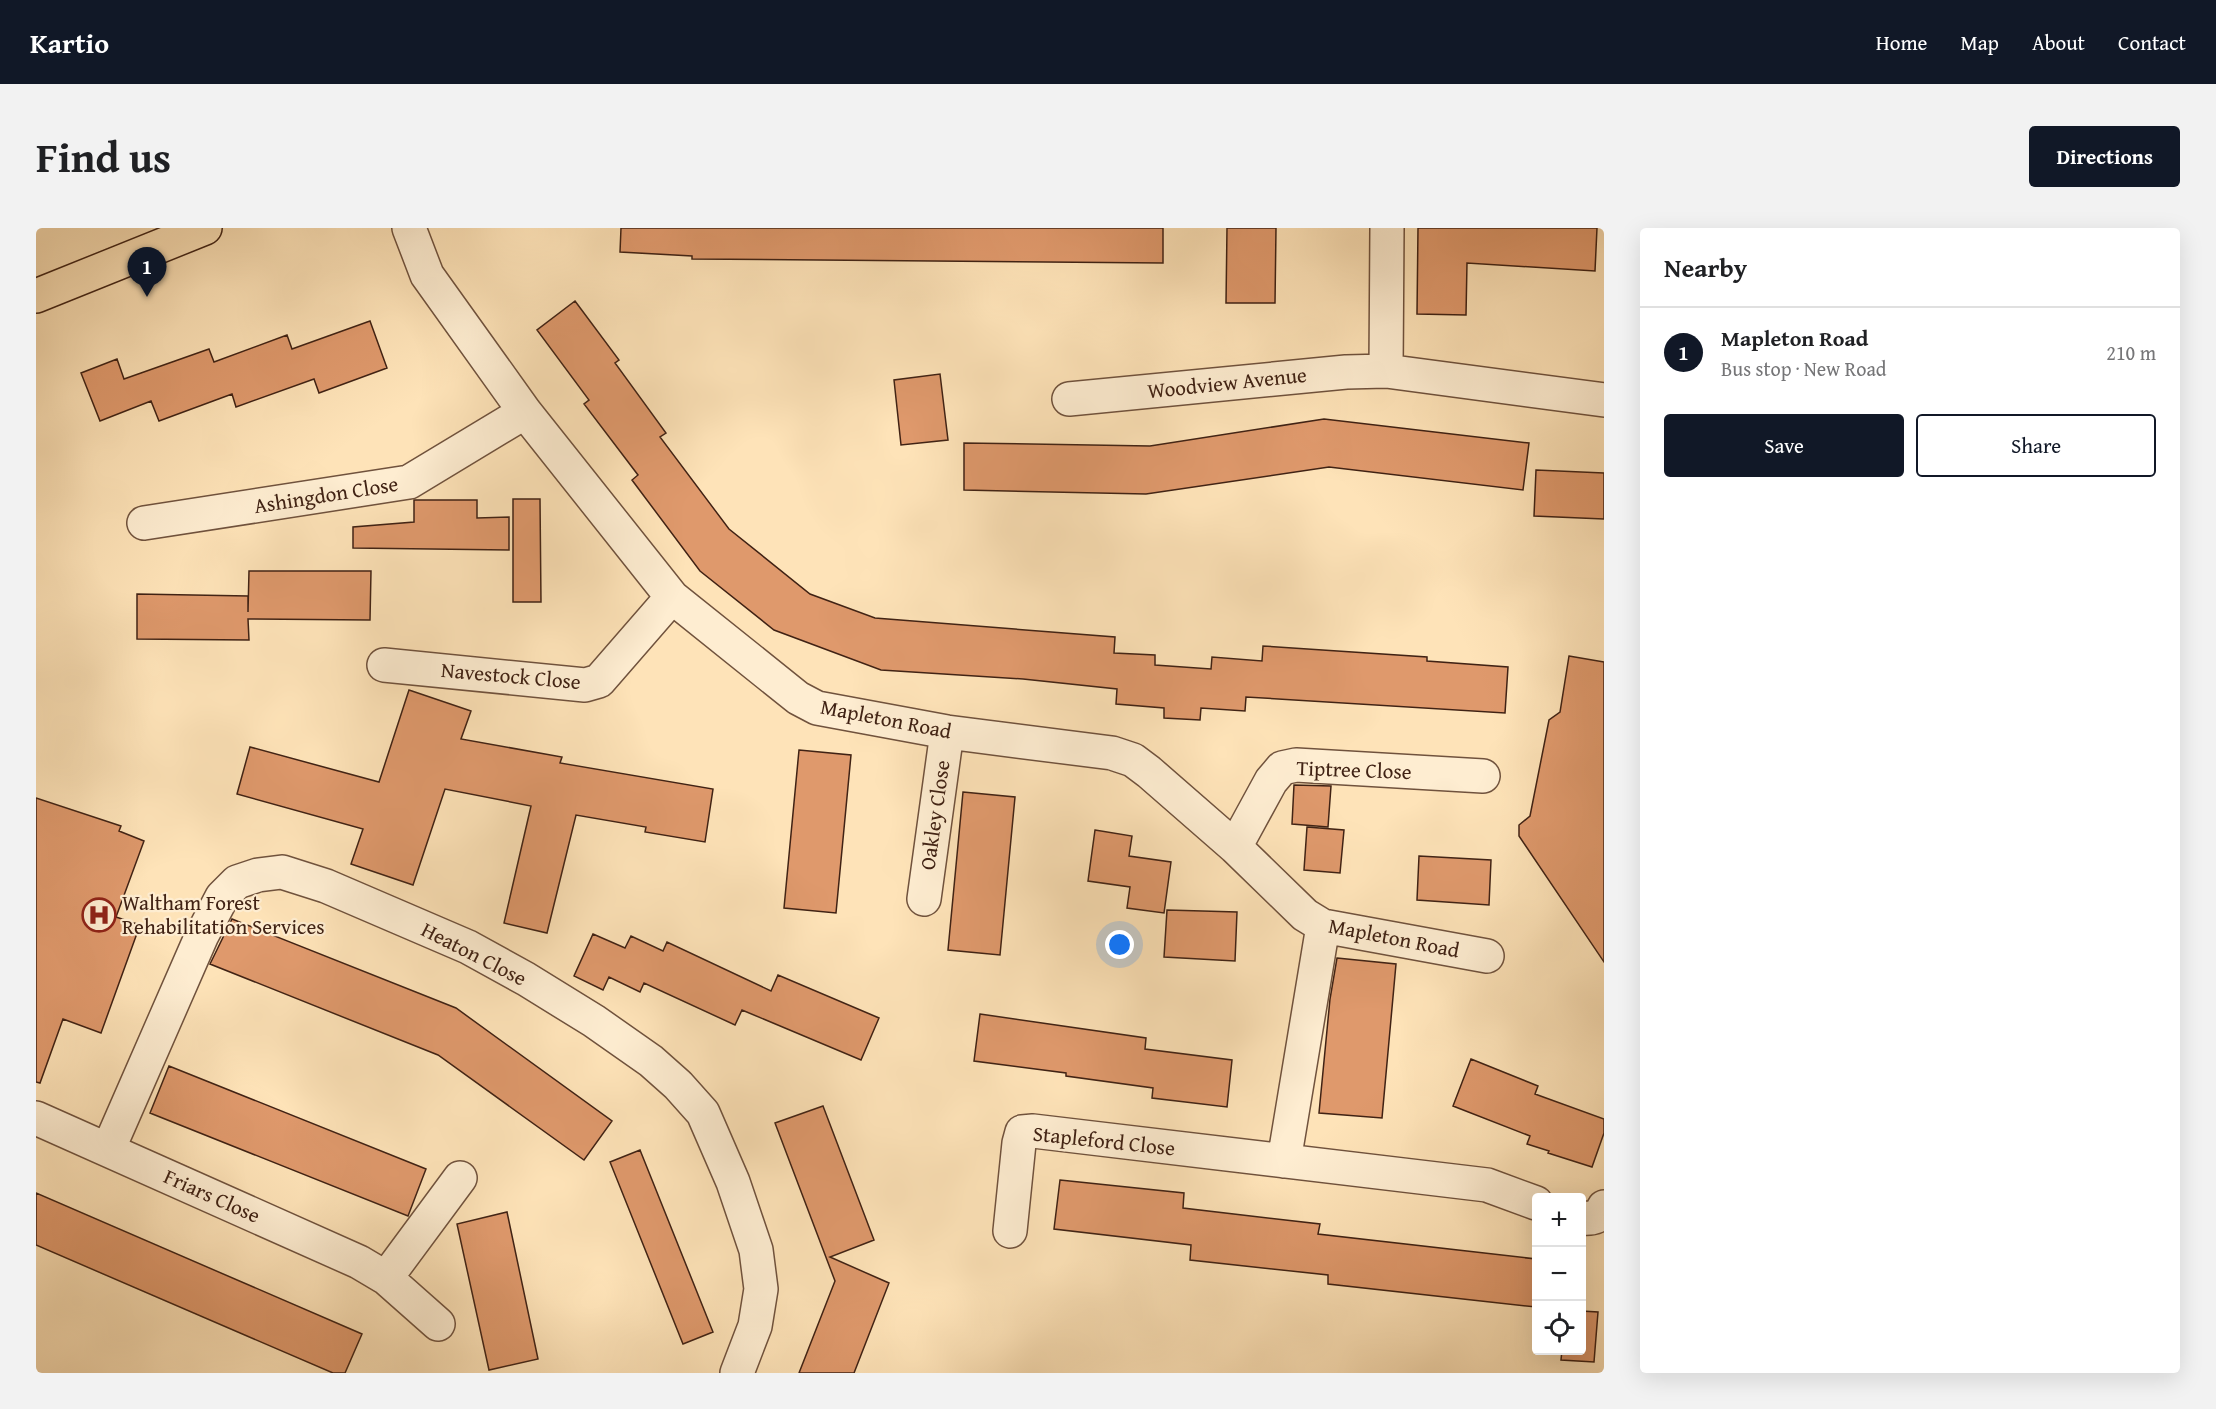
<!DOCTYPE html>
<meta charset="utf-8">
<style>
body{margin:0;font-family:"Gentium Book Plus",serif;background:#f2f2f2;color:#202124}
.controls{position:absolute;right:18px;bottom:18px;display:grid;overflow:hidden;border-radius:6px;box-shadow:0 6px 24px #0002}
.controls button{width:54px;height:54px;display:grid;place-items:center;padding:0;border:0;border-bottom:2px solid #e0e0e0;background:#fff;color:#202124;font:30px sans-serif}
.you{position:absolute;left:1084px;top:717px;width:21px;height:21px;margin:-15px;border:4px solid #fff;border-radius:50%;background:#1a73e8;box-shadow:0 0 0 9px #1a73e833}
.badge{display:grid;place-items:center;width:39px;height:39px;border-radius:50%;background:#111827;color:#fff;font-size:20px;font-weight:700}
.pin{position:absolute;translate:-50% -50px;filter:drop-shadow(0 2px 3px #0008)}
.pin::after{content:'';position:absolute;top:32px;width:21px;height:18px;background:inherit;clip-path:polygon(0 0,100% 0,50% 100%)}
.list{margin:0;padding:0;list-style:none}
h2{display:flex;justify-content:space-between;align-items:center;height:78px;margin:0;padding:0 24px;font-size:26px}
h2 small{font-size:20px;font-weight:400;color:#757577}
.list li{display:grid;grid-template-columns:39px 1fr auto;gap:18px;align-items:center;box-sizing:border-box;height:90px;padding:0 24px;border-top:2px solid #e0e0e0}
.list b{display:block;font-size:22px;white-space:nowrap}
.list p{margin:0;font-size:20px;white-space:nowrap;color:#757577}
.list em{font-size:20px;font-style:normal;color:#757577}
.actions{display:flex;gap:12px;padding:18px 24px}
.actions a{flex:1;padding:14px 0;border:2px solid #111827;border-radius:6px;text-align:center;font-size:21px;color:#111827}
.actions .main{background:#111827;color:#fff}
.icon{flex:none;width:33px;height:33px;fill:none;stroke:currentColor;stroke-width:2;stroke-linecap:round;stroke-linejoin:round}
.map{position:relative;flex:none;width:1568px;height:1145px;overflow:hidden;border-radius:6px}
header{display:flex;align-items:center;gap:36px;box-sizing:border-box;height:84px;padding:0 30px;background:#111827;color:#fff}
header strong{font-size:28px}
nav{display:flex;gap:33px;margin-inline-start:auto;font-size:21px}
.intro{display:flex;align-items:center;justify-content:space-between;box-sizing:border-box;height:144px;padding:0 36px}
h1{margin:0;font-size:42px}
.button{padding:15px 27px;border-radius:6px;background:#111827;color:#fff;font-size:21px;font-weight:700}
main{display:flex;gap:36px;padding:0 36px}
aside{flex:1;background:#fff;border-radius:6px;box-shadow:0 6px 24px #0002}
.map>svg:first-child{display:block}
</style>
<header>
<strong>Kartio</strong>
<nav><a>Home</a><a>Map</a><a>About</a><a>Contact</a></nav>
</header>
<div class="intro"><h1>Find us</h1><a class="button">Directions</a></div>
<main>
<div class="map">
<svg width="1568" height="1145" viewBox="0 0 1568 1145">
<rect width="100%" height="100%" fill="#fee3b8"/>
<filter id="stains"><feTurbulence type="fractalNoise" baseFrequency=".00333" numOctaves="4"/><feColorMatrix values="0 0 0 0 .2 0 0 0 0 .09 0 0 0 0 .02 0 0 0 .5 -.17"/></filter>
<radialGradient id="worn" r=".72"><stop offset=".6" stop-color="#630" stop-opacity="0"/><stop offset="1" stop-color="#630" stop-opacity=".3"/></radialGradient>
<path fill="#df996c" stroke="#402214" stroke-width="1.5" d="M585,0h542v35l-471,-4v-3l-72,-4z
M1191,0h49l-1,75h-49z
M1382,0h179l-2,43 -128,-8 -1,52 -49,-1z
M539,73l44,59 -4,3 51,70 -6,4 69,92 81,65 65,24 240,19 -1,16 41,2v10l56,4 1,-12 50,4 1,-15 164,11v4l81,6 -3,46 -259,-16 -1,14 -44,-3 -1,12 -36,-2v-10l-48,-4 1,-15 -94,-10 -142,-9 -107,-40 -74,-59 -68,-91 6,-5 -54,-71 5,-4 -52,-70z
M334,93l17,47 -68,25 -5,-14 -78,28 -4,-13 -73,27 -8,-20 -51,20 -19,-48 36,-14 7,20 85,-30 5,13 73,-27 5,14z
M904,146l8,66 -47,5 -7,-65z
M1288,191l205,24 -6,47 -194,-23 -183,27 -182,-4v-47l186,3z
M1500,242l68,3v46l-70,-3z
M477,271h27l1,103h-28z
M378,272h63v18l32,-1v33l-156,-2v-21l61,-5z
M213,343h122l-1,49 -122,-1 1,21 -112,-1v-45l111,2v16z
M1533,428l35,6v300l-85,-126v-11l11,-9 19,-96 11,-8z
M373,462l62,21 -10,28 101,18 -2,6 153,26 -8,53 -60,-10 1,-5 -70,-12 -29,118 -43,-10 27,-117 -86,-17 -32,96 -62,-21 12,-35 -126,-35 13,-47 129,35z
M763,522l52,5 -15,158 -52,-5z
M1258,557l37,1 -3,41 -36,-3z
M927,564l52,5 -15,158 -52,-5z
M0,570l85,28 -2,5 25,10 -28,76 24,8 -39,108 -38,-14 -23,64 -4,-1z
M1271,599l37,3 -4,43 -36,-3z
M1059,602l37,6 -3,20 42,6 -7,51 -37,-5 3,-21 -42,-6z
M1383,628l72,4 -2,45 -72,-5z
M1131,682l70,2 -2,49 -71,-4z
M196,691l224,89 156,113 -28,39 -146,-105 -228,-91z
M557,706l32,14 6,-12 32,15 4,-9 104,49 7,-16 101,43 -18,42 -119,-50 -7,15 -91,-42 -4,9 -31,-15 -6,13 -29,-14z
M1301,730l59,6 -14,154 -63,-5 11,-114z
M944,786l166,24 -1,11 87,11 -5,47 -75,-9 1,-10 -87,-12v-3l-92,-12z
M1435,831l67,27 -3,8 69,25v14l-12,34 -44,-14 1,-2 -22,-7 3,-8 -77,-30z
M133,838l257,103 -18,47 -258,-103z
M787,878l51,134 -44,17 59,26 -35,90h-55l36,-92 -60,-158z
M604,922l73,182 -30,12 -73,-182z
M1024,952l124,13 -1,15 137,16 -2,10 218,25v48l-208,-23v-9l-138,-15 1,-15 -137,-16z
M0,965l326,141 -17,39h-12l-297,-128z
M471,984l31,147 -49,11 -32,-146z
M1545,1083l17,1 -4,50 -33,-2 1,-10h19z"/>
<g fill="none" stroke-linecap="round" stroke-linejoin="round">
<defs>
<path id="street" d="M373,0l18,47 98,137 147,185 126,101 19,10 130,24 165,21 21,7 16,12 86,75 70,68 18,11 164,30
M1350,143l1,-143
M1033,171l277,-27 40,-1 218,29
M108,295l265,-41 116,-70
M348,437l201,20 14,-4 73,-84
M1199,619l36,-66 11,-13 14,-3 187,11
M888,671l23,-167
M0,890l323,144 27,16 52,46
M72,922l94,-215 20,-38 15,-15 21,-7 24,-3 44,14 142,61 58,32 68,42 57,40 27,24 25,28 30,69 23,68 5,39 -6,37 -18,47
M1248,933l39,-235
M1546,990c10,1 17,0 22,-11
M974,1003l9,-88 3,-11 11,-1 454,54 49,18
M350,1050l74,-100"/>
<path id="primary" d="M0,68l169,-68"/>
</defs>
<use href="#street" stroke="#70523d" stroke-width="36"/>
<use href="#primary" stroke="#402214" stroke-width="36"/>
<use href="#street" stroke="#feedd1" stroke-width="33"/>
<use href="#primary" stroke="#fee3b8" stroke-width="33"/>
</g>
<defs>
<symbol id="hospital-ring" viewBox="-11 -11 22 22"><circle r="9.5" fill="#feedd1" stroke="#8f2418" stroke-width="1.5"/><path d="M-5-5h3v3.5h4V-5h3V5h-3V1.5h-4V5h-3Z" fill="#8f2418"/></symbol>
</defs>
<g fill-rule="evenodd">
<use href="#hospital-ring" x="44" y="668" width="38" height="38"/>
</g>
<g text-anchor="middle" stroke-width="4.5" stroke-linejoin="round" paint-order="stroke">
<g font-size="21" fill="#402214" stroke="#feedd1">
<text transform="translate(1191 155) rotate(-6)" y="7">Woodview Avenue</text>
<text transform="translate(290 267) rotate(-9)" y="7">Ashingdon Close</text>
<text transform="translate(475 448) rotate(5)" y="7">Navestock Close</text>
<text transform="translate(850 491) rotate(11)" y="7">Mapleton Road</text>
<text transform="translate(1318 542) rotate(2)" y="7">Tiptree Close</text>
<text transform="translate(899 587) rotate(-82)" y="7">Oakley Close</text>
<text transform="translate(1358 710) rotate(11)" y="7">Mapleton Road</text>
<text transform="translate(438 726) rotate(27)" y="7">Heaton Close</text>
<text transform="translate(1068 913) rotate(6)" y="7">Stapleford Close</text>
<text transform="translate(176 968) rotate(24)" y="7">Friars Close</text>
</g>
<g font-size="21" fill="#402214" stroke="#feedd1" text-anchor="start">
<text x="86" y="682">Waltham Forest<tspan x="86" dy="24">Rehabilitation Services</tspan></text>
</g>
</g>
<rect width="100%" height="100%" filter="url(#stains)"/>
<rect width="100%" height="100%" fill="url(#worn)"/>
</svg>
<div class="controls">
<button>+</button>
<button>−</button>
<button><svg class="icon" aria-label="locate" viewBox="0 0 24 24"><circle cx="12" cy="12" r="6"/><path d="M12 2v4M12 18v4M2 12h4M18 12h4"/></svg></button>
</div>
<div class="you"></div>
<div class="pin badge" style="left:111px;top:69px">1</div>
</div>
<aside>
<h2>Nearby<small></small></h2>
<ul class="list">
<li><span class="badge">1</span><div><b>Mapleton Road</b><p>Bus stop · New Road</p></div><em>210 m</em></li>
</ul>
<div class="actions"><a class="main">Save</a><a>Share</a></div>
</aside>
</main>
